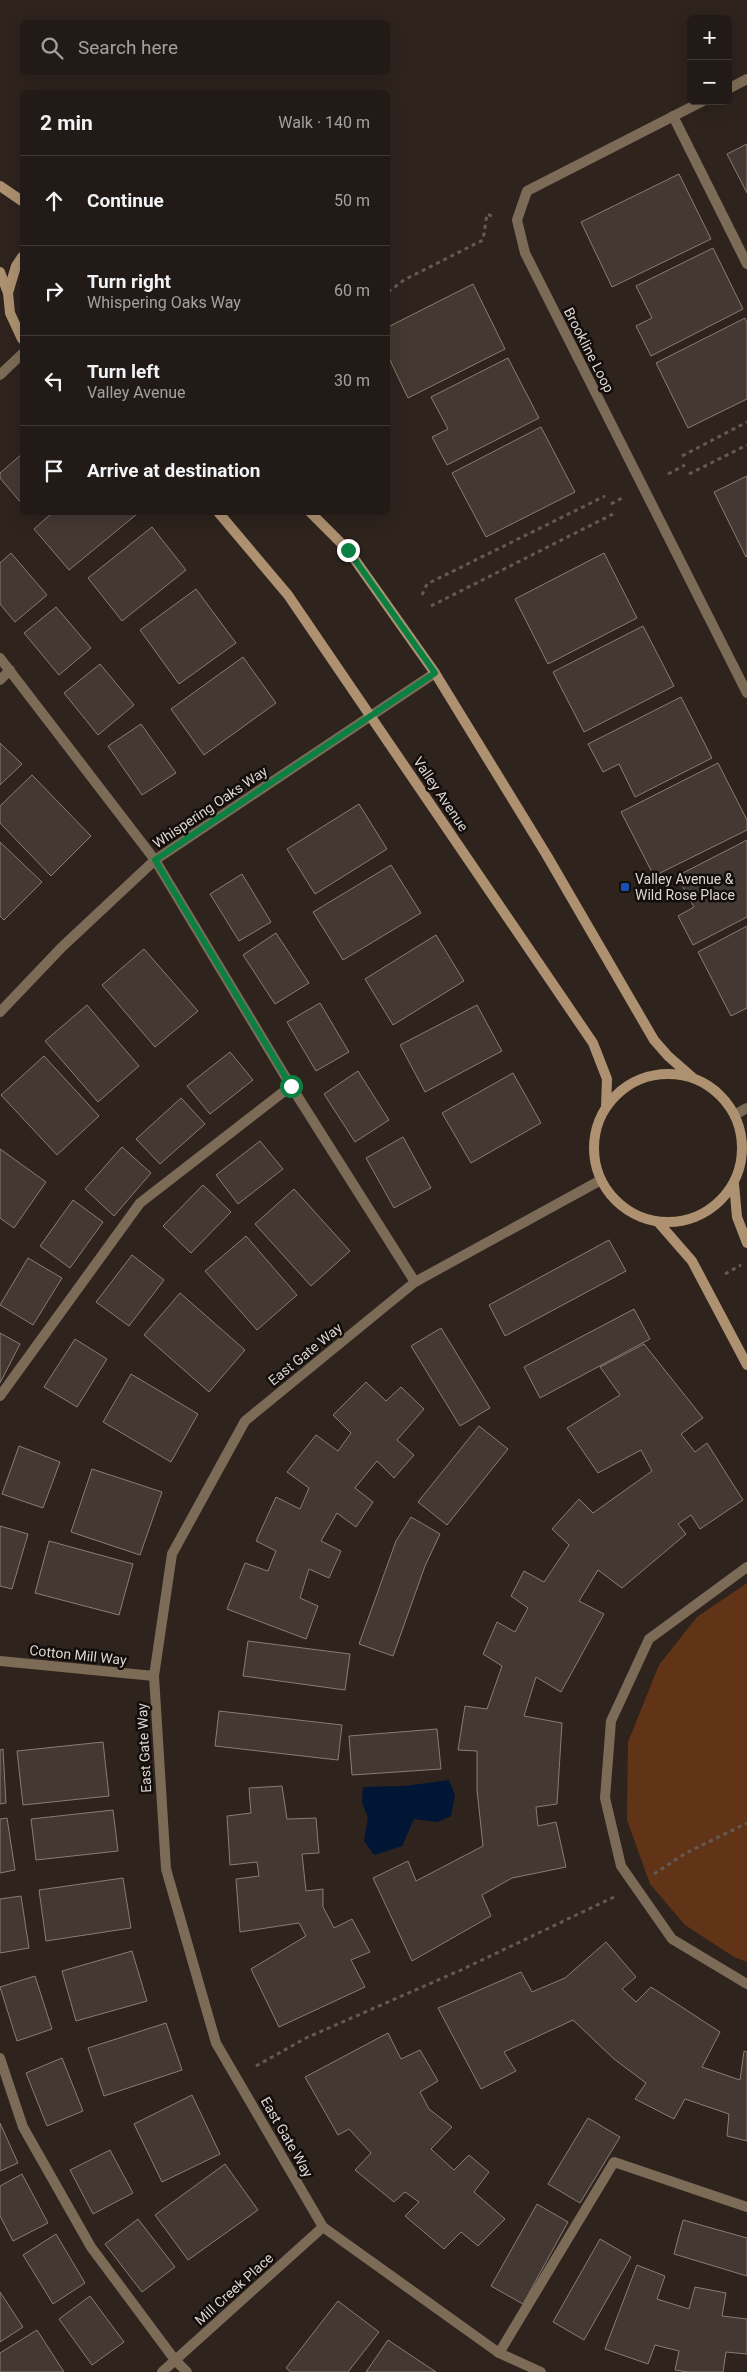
<!DOCTYPE html>
<meta charset="utf-8">
<style>
body{margin:0;font-family:Roboto,sans-serif;background:#2e2723;color:#f1f3f6}
.controls{position:absolute;right:15px;top:15px;display:grid;overflow:hidden;border-radius:8px;box-shadow:0 5px 20px #0002}
.controls button{width:45px;height:45px;display:grid;place-items:center;padding:0;border:0;border-bottom:1px solid #3f3835;background:#221a16;color:#f1f3f6;font:25px sans-serif}
.stop{position:absolute;width:15px;height:15px;margin:-11px;border:4px solid #0b8043;border-radius:50%;background:#fff}
.stop.end{background:#0b8043;border-color:#fff;box-shadow:0 1px 5px #0008}
.list{margin:0;padding:0;list-style:none}
h2{display:flex;justify-content:space-between;align-items:center;height:65px;margin:0;padding:0 20px;font-size:21px}
h2 small{font-size:16px;font-weight:400;color:#a2a1a1}
.list li{display:grid;grid-template-columns:32px 1fr auto;gap:15px;align-items:center;box-sizing:border-box;height:90px;padding:0 20px;border-top:1px solid #3f3835}
.list b{display:block;font-size:19px;white-space:nowrap}
.list p{margin:0;font-size:16px;white-space:nowrap;color:#a2a1a1}
.list em{font-size:16px;font-style:normal;color:#a2a1a1}
.icon{flex:none;width:28px;height:28px;fill:none;stroke:currentColor;stroke-width:2;stroke-linecap:round;stroke-linejoin:round}
.map{position:relative;flex:none;width:747px;height:2372px;overflow:hidden}
.search{position:absolute;background:#221a16;box-shadow:0 5px 20px #0002;left:20px;top:20px;width:370px;height:55px;display:flex;align-items:center;gap:12px;box-sizing:border-box;padding:0 18px;border-radius:8px;color:#a2a1a1;font-size:19px}
.panel{position:absolute;background:#221a16;box-shadow:0 5px 20px #0002;left:20px;top:90px;width:370px;height:425px;border-radius:8px}
.map>svg:first-child{display:block}
</style>
<div class="map">
<svg width="747" height="2372" viewBox="0 0 747 2372">
<rect width="100%" height="100%" fill="#2e231d"/>
<path fill="#613417" d="M747,1583v379l-13,-5 -49,-32 -35,-41 -23,-64 1,-78 31,-77 38,-48z"/>
<path fill="#001634" d="M449,1780l6,15 -4,21 -14,6 -23,-3 -12,27 -28,9 -10,-14 4,-23 -6,-16 1,-15 42,-1z"/>
<path fill="#443832" stroke="#897c74" d="M747,144v49l-20,-39z
M679,174l32,65 -99,48 -31,-65z
M713,248l30,61 -92,47 -15,-30 16,-8 -16,-32z
M473,284l32,65 -97,49 -20,-42v-29z
M745,318l2,5v76l-59,29 -32,-65z
M508,358l31,60 -92,47 -15,-28 16,-8 -17,-32z
M541,427l34,65 -89,45 -34,-64z
M22,454v50l-22,-26v-5z
M747,476v80l-1,1 -32,-65z
M53,512h83l1,2 -68,56 -35,-41z
M152,527l34,43 -64,51 -34,-43z
M11,553l36,42 -32,27 -15,-18v-41z
M604,553l33,65 -89,46 -33,-65z
M196,589l40,54 -57,41 -39,-54z
M56,607l35,41 -32,27 -35,-42z
M643,626l31,60 -90,46 -31,-60z
M243,657l33,46 -72,52 -33,-46z
M100,664l34,41 -36,30 -34,-42z
M681,697l31,61 -77,39 -16,-33 -16,8 -15,-28z
M141,724l35,49 -34,22 -34,-49z
M0,743l22,21 -22,21z
M718,763l29,57v10l-93,46 -33,-64z
M32,775l59,61 -40,40 -51,-53v-17z
M359,804l28,45 -72,45 -28,-45z
M747,840v77l-54,28 -15,-29 16,-9 -17,-31z
M0,842l42,40 -38,38 -4,-4z
M391,865l30,48 -78,47 -30,-48z
M242,874l29,48 -32,19 -29,-47z
M747,926v82l-16,8 -33,-64z
M276,933l33,50 -34,21 -32,-49z
M436,935l28,46 -71,44 -28,-46z
M144,949l54,62 -43,36 -53,-62z
M320,1003l29,49 -33,19 -29,-49z
M87,1005l52,61 -41,36 -53,-61z
M477,1005l25,46 -77,41 -25,-47z
M230,1052l23,28 -43,34 -23,-28z
M44,1056l55,60 -42,39 -56,-60z
M358,1071l31,49 -34,22 -31,-48z
M513,1073l28,50 -70,40 -29,-50z
M181,1098l24,26 -45,40 -24,-25z
M403,1137l28,51 -37,20 -28,-50z
M260,1141l23,28 -45,35 -22,-29z
M122,1147l29,26 -37,43 -29,-27z
M0,1149l46,33 -32,46 -14,-10z
M203,1185l28,27 -40,41 -28,-27z
M294,1189l56,62 -39,35 -56,-62z
M73,1200l30,22 -33,46 -30,-22z
M246,1236l51,59 -40,35 -52,-59z
M609,1240l17,31 -121,65 -16,-31z
M132,1255l32,25 -35,46 -33,-24z
M28,1258l34,20 -29,47 -33,-20z
M180,1293l65,57 -36,42 -65,-57z
M634,1309l16,30 -110,59 -16,-31z
M441,1328l49,80 -30,18 -49,-80z
M0,1333l20,11 -20,39z
M75,1339l32,20 -30,48 -33,-20z
M644,1344l59,74 -22,16 14,18 12,-9 36,57 -43,29 -9,-14 -13,9 8,10 -64,54 -24,-18 -19,31 25,13 -43,78 -25,-15 -12,39 38,7 -5,81 -21,3 2,19 18,-4 10,45 -54,11 -30,17 9,21 -79,45 -39,-83 35,-17 8,20 67,-35 -6,-56v-39l-19,-1 7,-44 22,3 15,-43 -19,-12 14,-32 18,10 13,-24 -17,-12 13,-25 20,11 25,-37 -17,-16 27,-30 14,14 59,-42 -11,-21 -43,23 -31,-45 53,-33 -20,-28z
M131,1374l67,40 -27,48 -68,-40z
M366,1382l20,19 15,-14 23,22 -27,31 17,15 -20,23 -17,-17 -22,27 18,14 -17,25 -19,-14 -16,28 20,10 -12,27 -20,-9 -9,29 18,8 -12,33 -79,-30 18,-46 23,8 8,-20 -20,-10 20,-44 24,12 9,-21 -22,-16 29,-37 22,16 13,-18 -18,-18z
M479,1426l29,23 -61,76 -29,-23z
M19,1446l41,16 -17,46 -41,-14z
M92,1469l70,23 -22,63 -69,-23z
M411,1517l29,17 -15,32 -32,90 -34,-12 37,-103z
M0,1526l28,8 -16,55 -12,-3z
M49,1541l84,23 -14,51 -84,-22z
M248,1641l102,13 -5,36 -102,-14z
M219,1711l123,14 -4,35 -123,-14z
M437,1729l4,40 -89,6 -3,-39z
M103,1742l6,54 -86,9 -6,-54z
M3,1749l3,54 -6,1v-54z
M282,1786l5,33 29,-1 3,35 -17,1 4,37 17,-2v18l11,21 18,-9 18,33 -19,8 14,27 -86,40 -28,-58 55,-33 -7,-13 -59,9 -4,-53 23,-3 -2,-14 -27,3 -3,-49 24,-3 -2,-25z
M113,1810l5,41 -82,9 -5,-41z
M7,1818l8,52 -15,3v-54z
M123,1878l8,50 -85,13 -7,-51z
M21,1896l8,52 -29,5v-54z
M606,1942l30,35 -14,12 14,13 15,-15 69,45 -18,35 38,13 4,-29 3,1v89l-20,-5 2,-22 -44,-15 -11,20 -39,-20 11,-16 -32,-24 -41,-39 -69,32 12,19 -35,18 -43,-81 83,-36 11,20 33,-14z
M132,1951l15,50 -71,20 -14,-50z
M35,1976l17,53 -35,12 -17,-54z
M166,2023l16,47 -78,26 -16,-48z
M388,2033l13,26 19,-9 18,31 -18,11 9,17 23,18 -21,22 23,21 15,-15 20,17 -15,20 31,27 -27,27 -17,-14 -17,17 -39,-33 14,-14 -14,-10 -11,10 -39,-32 16,-17 -22,-24 -11,6 -33,-58z
M62,2058l21,53 -36,15 -21,-53z
M192,2095l28,59 -58,28 -28,-58z
M588,2118l32,19 -40,66 -32,-19z
M0,2123l18,40 -18,8z
M110,2150l23,43 -40,21 -23,-44z
M225,2164l33,46 -70,50 -33,-45z
M22,2174l26,49 -35,18 -13,-25v-30z
M537,2204l31,18 -45,82 -32,-18z
M138,2219l37,48 -33,25 -37,-48z
M683,2220l64,18v38l-73,-22z
M56,2234l29,49 -32,21 -30,-49z
M600,2239l31,18 -47,83 -31,-18z
M637,2265l28,11 -8,23 32,10 6,-22 31,6 -4,23 25,3v35l-21,-2 -3,20h-35l-13,-2 4,-19 -24,-6 -7,19 -43,-15z
M0,2292l23,35 -23,15z
M90,2296l34,46 -32,23 -33,-46z
M338,2301l41,31 -31,40h-57l-5,-4z
M37,2330l27,42h-64v-19z
M388,2340l48,32h-70z"/>
<g fill="none" stroke-linecap="round" stroke-linejoin="round">
<path stroke="#645a54" stroke-width="3" stroke-dasharray="4 4" stroke-linecap="butt" d="M388,292l16,-12 79,-40 4,-26 7,3
M682,456l65,-34
M668,474l17,-9
M689,474l58,-29
M611,504l13,-7
M422,595l5,-11 178,-88
M431,606l182,-92
M725,1274l16,-9
M654,1874l32,-21 61,-30
M256,2066l50,-28 155,-68 153,-73"/>
<path stroke="#7c6b56" stroke-width="10" d="M673,116l74,148
M0,658l155,202 136,226 124,196
M0,680l10,-10
M0,1396l140,-193 151,-117
M747,1567l-98,72 -38,82 -6,77 16,68 51,73 75,45
M0,2058l23,69 68,120 84,113 12,12
M499,2353l115,-191 133,45"/>
<path stroke="#7c6b56" stroke-width="10" d="M728,89l19,-10
M703,101l-176,90 -10,29 8,33 222,440
M0,375l22,-21
M0,1012l62,-65 93,-87 280,-187
M736,1114l11,-6
M0,1661l154,15
M162,2372l161,-145
M541,2372l-42,-19 -176,-126 -107,-184 -50,-174 -12,-193 18,-122 73,-133 170,-139 186,-102"/>
<path stroke="#ad9170" stroke-width="10" d="M0,186l22,15
M0,272l8,21 2,20 12,26
M8,293l8,-27 6,-9
M218,512l70,83 305,448 14,36 -1,28
M310,512l38,38 87,123 111,181 108,186 14,16 24,21
M594 1148a74 74 0 1 1 148 0a74 74 0 1 1-148 0Z
M734,1184l3,33 10,26
M658,1222l34,39 55,104"/>
</g>
<g fill="none" stroke-linecap="round" stroke-linejoin="round">
<path stroke="#0b8043" stroke-width="6" d="M291,1086l-136,-226 280,-187 -87,-123"/>
</g>
<rect fill="#1a4fb4" stroke="#130e0b" stroke-width="2" x="620" y="882" width="10" height="10" rx="2.5"/>
<g text-anchor="middle" stroke-width="5" stroke-linejoin="round" paint-order="stroke">
<g font-size="14" fill="#ded6d2" stroke="#130e0b">
<text transform="translate(589 350) rotate(63)" y="5">Brookline Loop</text>
<text transform="translate(441 794) rotate(56)" y="5">Valley Avenue</text>
<text transform="translate(210 807) rotate(-34)" y="5">Whispering Oaks Way</text>
<text transform="translate(305 1354) rotate(-39)" y="5">East Gate Way</text>
<text transform="translate(78 1655) rotate(6)" y="5">Cotton Mill Way</text>
<text transform="translate(144 1748) rotate(-93)" y="5">East Gate Way</text>
<text transform="translate(287 2137) rotate(60)" y="5">East Gate Way</text>
<text transform="translate(234 2289) rotate(-42)" y="5">Mill Creek Place</text>
</g>
<g font-size="14" fill="#ded6d2" stroke="#130e0b" text-anchor="start">
<text x="635" y="884">Valley Avenue &amp;<tspan x="635" dy="16">Wild Rose Place</tspan></text>
</g>
</g>
</svg>
<div class="controls">
<button>+</button>
<button>−</button>
</div>
<div class="stop" style="left:291px;top:1086px"></div>
<div class="stop end" style="left:348px;top:550px"></div>
<div class="search"><svg class="icon" aria-label="search" viewBox="0 0 24 24"><circle cx="10" cy="10" r="6"/><path d="M15 15l6 6"/></svg>Search here</div>
<section class="panel">
<h2>2 min<small>Walk · 140 m</small></h2>
<ul class="list">
<li><svg class="icon" aria-label="ahead" viewBox="0 0 24 24"><path d="M12 20V5M6 11l6-6 6 6"/></svg><div><b>Continue</b></div><em>50 m</em></li>
<li><svg class="icon" aria-label="right" viewBox="0 0 24 24"><path d="M7 20v-9h11M14 6l5 5-5 5"/></svg><div><b>Turn right</b><p>Whispering Oaks Way</p></div><em>60 m</em></li>
<li><svg class="icon" aria-label="left" viewBox="0 0 24 24"><path d="M17 20v-9H6M10 6l-5 5 5 5"/></svg><div><b>Turn left</b><p>Valley Avenue</p></div><em>30 m</em></li>
<li><svg class="icon" aria-label="arrive" viewBox="0 0 24 24"><path d="M6 21V4h12l-3 4 3 4H6"/></svg><div><b>Arrive at destination</b></div></li>
</ul>
</section>
</div>
